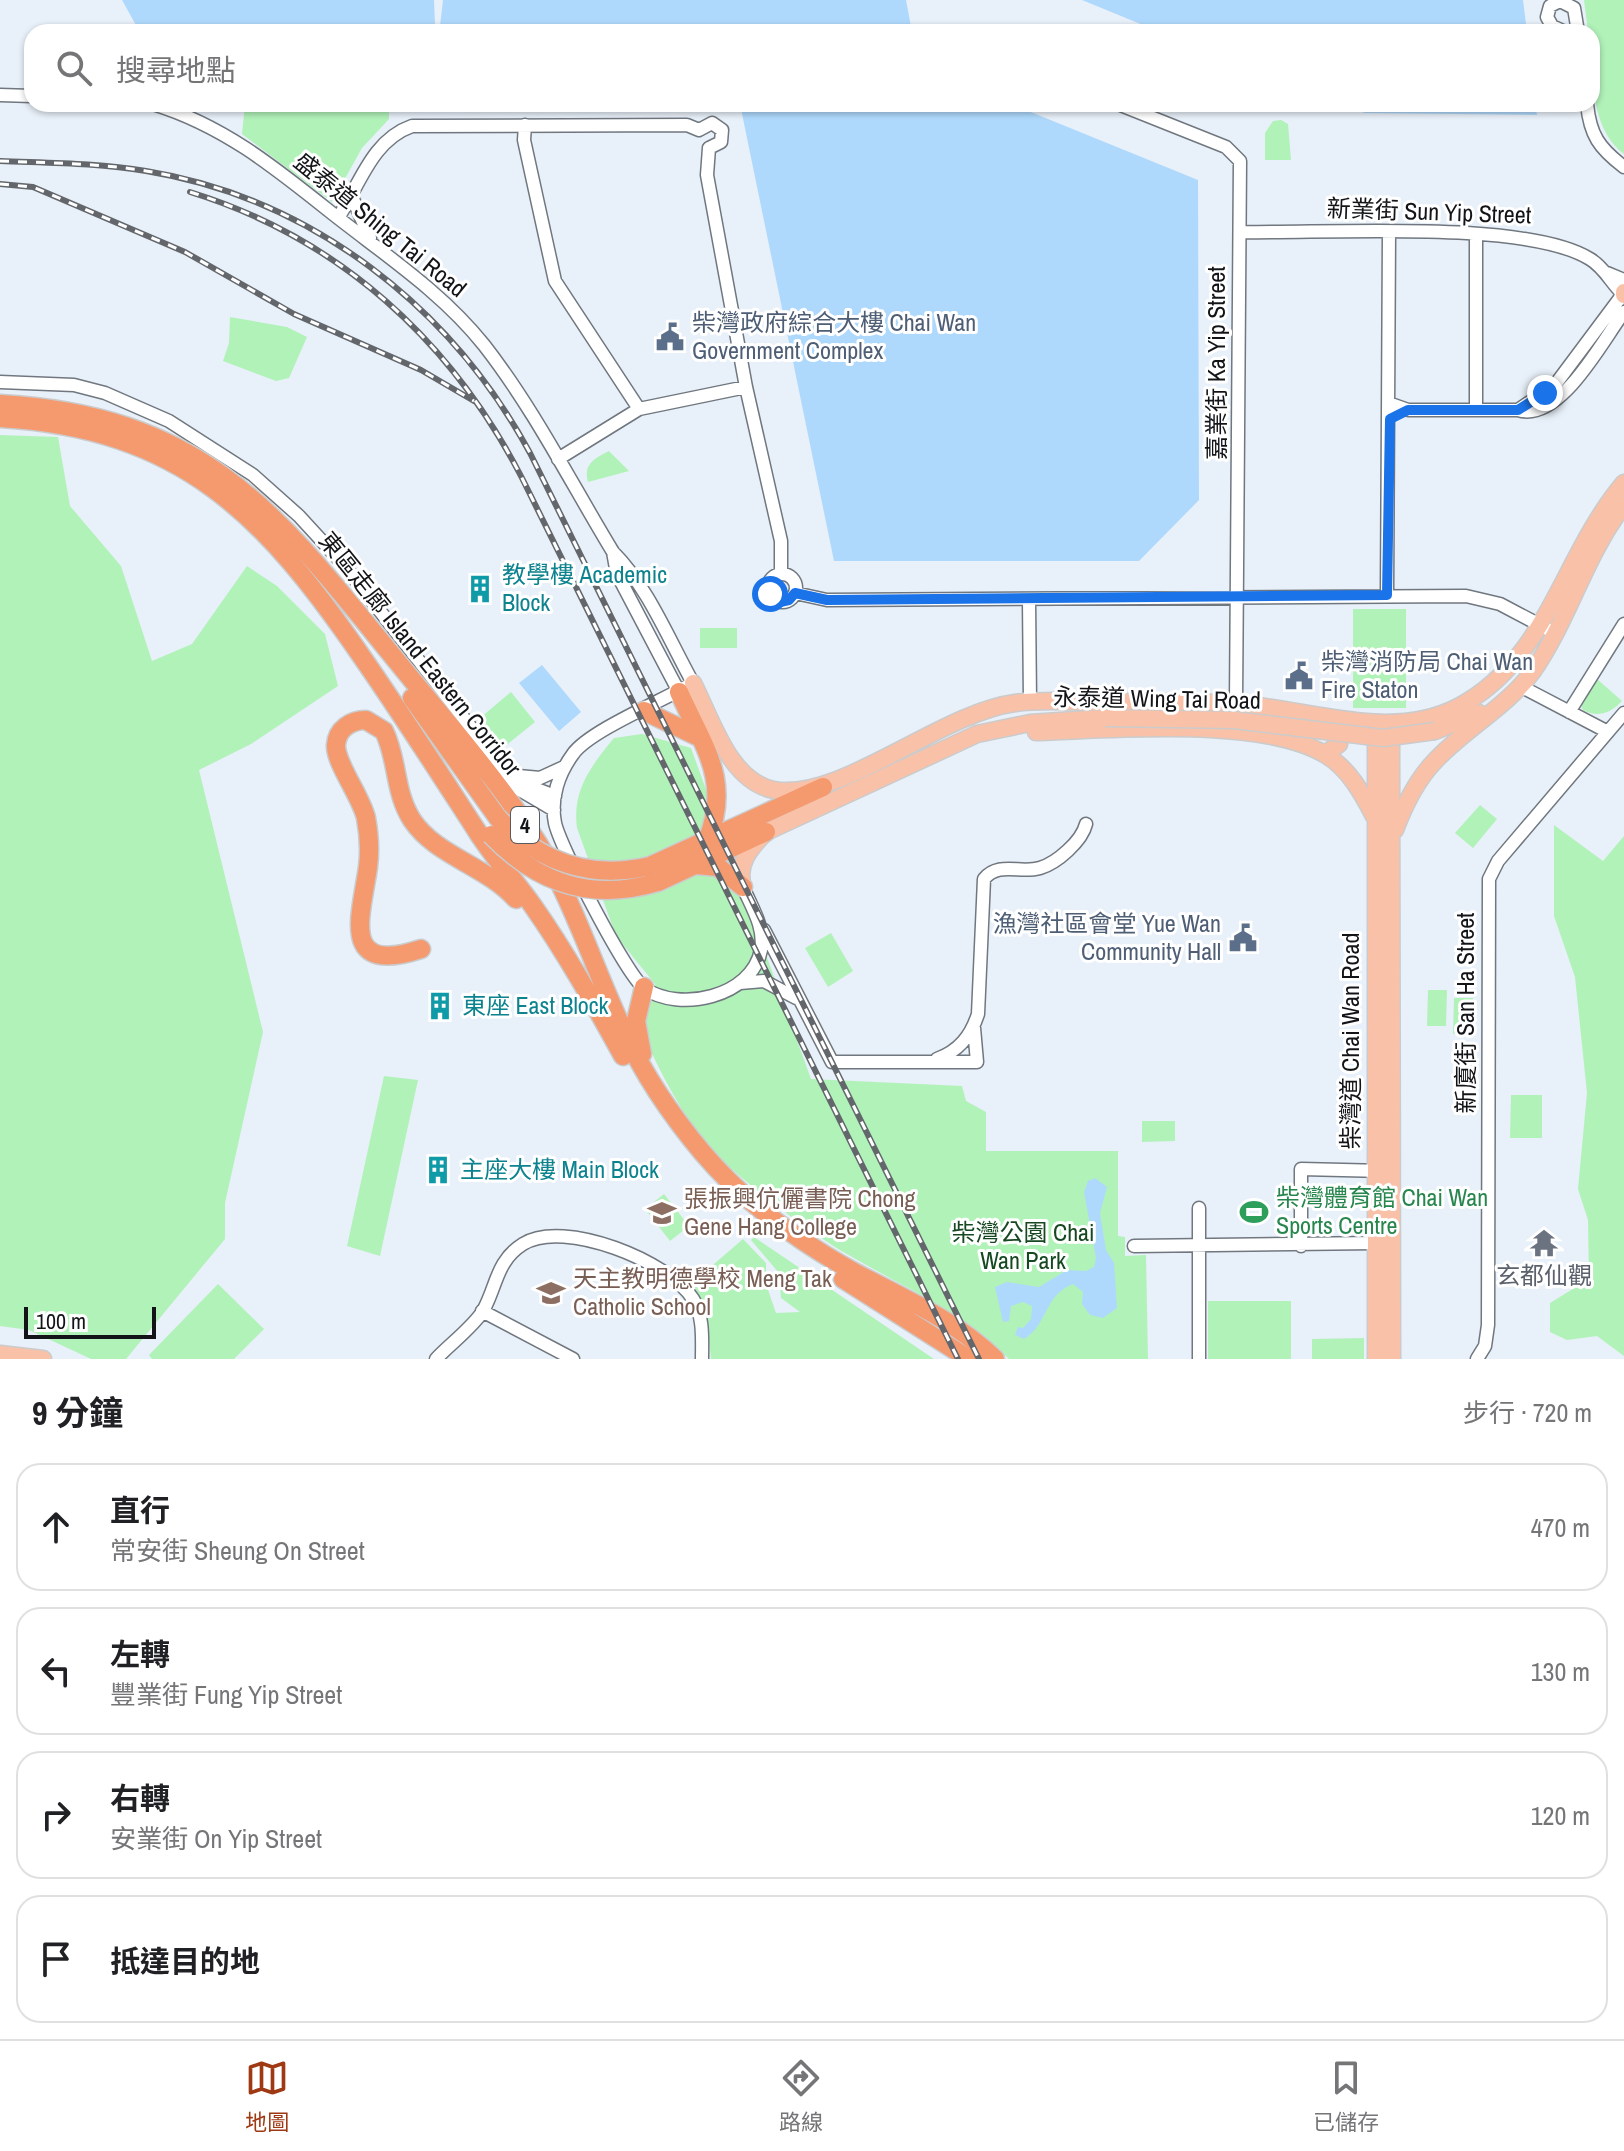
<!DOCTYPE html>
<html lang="zh-TW">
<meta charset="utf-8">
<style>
body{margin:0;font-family:"Archivo Narrow","Noto Sans TC",sans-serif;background:#f2f2f2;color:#202124}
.scale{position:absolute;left:24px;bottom:20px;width:132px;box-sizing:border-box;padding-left:8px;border:4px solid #121417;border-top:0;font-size:22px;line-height:28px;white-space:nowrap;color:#121417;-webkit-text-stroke:6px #fff;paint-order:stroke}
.stop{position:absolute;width:24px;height:24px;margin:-18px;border:6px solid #1a73e8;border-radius:50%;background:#fff}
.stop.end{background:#1a73e8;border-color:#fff;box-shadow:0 2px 8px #0008}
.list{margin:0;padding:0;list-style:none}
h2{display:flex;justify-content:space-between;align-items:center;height:104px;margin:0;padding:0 32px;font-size:34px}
h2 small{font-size:26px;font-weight:400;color:#757577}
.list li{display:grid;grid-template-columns:52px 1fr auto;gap:24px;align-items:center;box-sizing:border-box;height:128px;margin:0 16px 16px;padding:0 16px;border:2px solid #e0e0e0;border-radius:24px}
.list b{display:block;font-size:30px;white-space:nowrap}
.list p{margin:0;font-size:26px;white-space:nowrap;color:#757577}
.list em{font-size:26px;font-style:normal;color:#757577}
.icon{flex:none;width:44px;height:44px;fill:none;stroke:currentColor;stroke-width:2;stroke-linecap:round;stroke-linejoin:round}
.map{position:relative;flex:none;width:1624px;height:1359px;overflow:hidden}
.search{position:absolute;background:#fff;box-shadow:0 2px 6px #0004;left:24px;right:24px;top:24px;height:88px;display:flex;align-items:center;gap:20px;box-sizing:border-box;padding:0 28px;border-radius:24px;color:#757577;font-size:30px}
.sheet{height:680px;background:#fff}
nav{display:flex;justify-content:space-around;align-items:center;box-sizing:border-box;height:112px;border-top:2px solid #e0e0e0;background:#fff;font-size:22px;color:#757577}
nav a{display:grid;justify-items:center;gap:4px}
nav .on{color:#9f3913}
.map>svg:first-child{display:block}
</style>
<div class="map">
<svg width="1624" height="1359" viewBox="0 0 1624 1359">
<rect width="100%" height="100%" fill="#e8f0f9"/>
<path fill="#b1f2b9" d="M1584,0h40v154c-35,-26 -32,-82 -32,-122h-4z
M245,104h144v15l-27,29 -30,54 -90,-68z
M1281,120l7,4 3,36h-26v-27l8,-12z
M230,317l57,10 20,10 -18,41 -13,3 -53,-20 6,-18z
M0,435l58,2 12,69 51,60 31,95 40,-17 55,-78 30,20 48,48 13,52 -87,58 -52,26 64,262 -38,171v36l-99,120h-35l-62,-29 -29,-4z
M609,451l20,20 -41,11c-5,-18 7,-24 21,-31z
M1353,609h53v99h-53z
M700,628h37v20h-37z
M1597,679l25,22c-11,12 -24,17 -39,9l-2,-5z
M511,692l24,30 -31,25 -24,-29z
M642,734l49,14 120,331 151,7 4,15 20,11v39h132v85l7,1v19l21,-1 2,104h-139c-46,-47 -108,-73 -164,-106 -37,-22 -113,-78 -140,-111 -25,-31 -51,-80 -65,-117l15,-41 -39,-48 -39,-108c-5,-38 14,-62 37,-90z
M1480,805l17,14 -24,29 -18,-15z
M1554,825l49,36 21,-25v520l-27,-20 -30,4 -17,-8v-29l39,-24 -1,-59 -10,-31 9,-96 -12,-116 -21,-61z
M831,933l22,38 -25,16 -23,-39z
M1428,990h19l-1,36h-19z
M1454,998h19l-1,36h-19z
M384,1076l34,4 -38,176 -33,-10z
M1511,1095h31v43h-32z
M1142,1121h33v20l-33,1z
M664,1194l25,32 -19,15 -25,-32z
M754,1237l180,122h-223l-5,-50 -14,-26 51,-44 23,24v21l10,29 24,-1 -19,-14 -2,-25 -28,-33z
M218,1284l46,45 -30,30h-82l-3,-4z
M1208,1301h83v58h-83z
M1364,1338v21h-52v-20z"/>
<path fill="#afd9fc" d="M122,0h312l1,25 -298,2z
M443,0h463l6,32 -472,-6z
M1082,0h441l4,32h-367z
M740,104h271l187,76 1,320 -60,61h-305z
M1337,104h198l2,11 -172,-2z
M542,665l39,47 -22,19 -40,-48z
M1095,1178l12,9 -7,26 6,37 8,13 3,45 -14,10 -13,-3 -8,-11 1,-12 -10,-8c-29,11 -25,41 -49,55l-9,-4 3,-8 5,1 8,-9 1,-13 -9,-4 -12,4 -2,15 -6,1 -8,-35 12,-5 32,5 28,-17 19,1 8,-4 2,-9 -12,-66 4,-11z"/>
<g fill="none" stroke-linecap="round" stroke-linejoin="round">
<defs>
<path id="minor" d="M1565,32l-13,-6 -5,-9 3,-11 10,-5 14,7 4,24
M0,95l32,1
M153,104c69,21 120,62 175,106 54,43 113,81 156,135 50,64 87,138 129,207 35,35 56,88 80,131 -29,17 -104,48 -120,71 -14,19 -23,44 -18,69 5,24 71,151 89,165 35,25 108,9 117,-38 4,-23 -9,-42 -18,-63
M1118,104l108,43 14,14 -4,542
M1587,104c3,31 12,44 37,63
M525,125l-1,15 31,141 84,128
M699,130l13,-7 10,7 -1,12 -12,6
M709,148l-2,27 39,212 35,154v32
M352,197l18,41
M338,218c22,-34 34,-78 74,-92l275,-1 12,5
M1240,232c83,2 285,-13 350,27 15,9 21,24 33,35l-68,91 -37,25
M1476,235v175
M1607,273l17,7
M0,382l74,3 31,8 64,28 84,54 46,41 45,49 176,225 34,20
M1391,404l17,6h110c42,13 84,-69 106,-98
M558,459l81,-50 107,-22
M613,552l4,22 62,118
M768 588a14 14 0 1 1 28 0a14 14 0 1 1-28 0Z
M795,593l32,7 639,-4 34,8 55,29
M1387,595l2,-362
M1029,600l1,102
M1520,686l88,46
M1569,712l55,-88
M508,775l32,3 24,-11
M521,783l34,13
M764,930l68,132h145l-3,-34
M740,983l24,-2 32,17
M937,1059c22,-8 34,-23 41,-45l6,-135c15,-18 36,-5 56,-11 17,-5 42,-27 46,-44
M1199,1208v151
M1134,1246l242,-3
M1301,1246v-77l83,2
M482,1311l91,48
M436,1359c14,-15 36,-31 47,-48 14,-25 13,-50 40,-67 41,-26 147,18 170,55 11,17 9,41 9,60
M1477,1359l8,-13 3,-21 1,-446 9,-18 126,-148"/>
<path id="major" d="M1624,292v3
M693,683c19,37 36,98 81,107 66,12 166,-77 241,-87 30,-4 61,-1 91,-1 44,0 89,-1 133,2 71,5 151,38 219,3 90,-47 104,-151 166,-224
M1391,725l1,634
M1435,731l44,-18
M1036,732c75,-2 226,-16 290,23 23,14 36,38 48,61
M1325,754l14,-10 3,-17 -4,-7
M1395,830c9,-24 21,-49 39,-68 30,-33 73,-55 99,-91 36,-52 52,-116 91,-166
M743,887c-7,-23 7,-39 23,-55l211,-98 53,-11 75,-5
M0,1354l43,5
M1376,1359v-634"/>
<path id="highway" d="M0,404c215,12 284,120 409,272 48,59 101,118 139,184 30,55 49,115 76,172 20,43 47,83 78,120 42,50 96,89 152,120 49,26 101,48 141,87
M0,418c182,11 264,96 362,239 39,56 76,114 113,171 17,28 39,51 58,78 33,47 62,99 90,150
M679,692c24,54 53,88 28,149
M412,698l86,120
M644,711l55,26
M697,865l21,2 25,20
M650,866l173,-79
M658,882l108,-50
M421,949c-82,27 -60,-33 -53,-82 2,-16 1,-33 -2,-49 -5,-22 -31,-55 -30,-73 1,-16 15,-25 30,-25l18,11c14,28 10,61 28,89 24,36 73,45 104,79
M642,1054l-6,-33 8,-34
M843,1279l126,80"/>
</defs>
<use href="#minor" stroke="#70777f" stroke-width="15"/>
<use href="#major" stroke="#cbcbcc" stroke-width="19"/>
<use href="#highway" stroke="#cbcbcc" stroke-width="21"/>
<use href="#minor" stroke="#fff" stroke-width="12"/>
<use href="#major" stroke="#f9c2a8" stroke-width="16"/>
<use href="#highway" stroke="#f5996e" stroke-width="18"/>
<defs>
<path id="rail" d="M0,161c49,2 98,2 146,10 166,27 305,136 384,282l449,906
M0,184l33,3 152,65 109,62 127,56 53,31
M190,192c149,46 261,148 332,286l436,881"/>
</defs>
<use href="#rail" stroke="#63676c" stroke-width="6"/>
<use href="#rail" stroke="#fff" stroke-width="3" stroke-dasharray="9" stroke-linecap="butt"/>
<defs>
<path id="major-bridge" d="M1105,718l129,2 149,18 52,-7"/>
<path id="highway-bridge" d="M498,818c41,44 92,62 152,48
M491,835c47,49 101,67 167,47"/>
</defs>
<use href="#major-bridge" stroke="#cbcbcc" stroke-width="19" stroke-linecap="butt"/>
<use href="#highway-bridge" stroke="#cbcbcc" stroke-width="21" stroke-linecap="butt"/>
<use href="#major-bridge" stroke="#f9c2a8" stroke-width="16"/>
<use href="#highway-bridge" stroke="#f5996e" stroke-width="18"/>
</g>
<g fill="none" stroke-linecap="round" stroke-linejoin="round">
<path stroke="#1a73e8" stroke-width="10" d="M770,594l10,8 9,-2 6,-7 32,7 560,-5 3,-176 18,-9h110l27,-17"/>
</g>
<defs>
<symbol id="civic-bare" viewBox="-9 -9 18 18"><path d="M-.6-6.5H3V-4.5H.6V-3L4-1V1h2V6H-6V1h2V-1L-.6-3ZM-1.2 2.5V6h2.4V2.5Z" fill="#5c6f8a" stroke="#fff" stroke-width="2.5" paint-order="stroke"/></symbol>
<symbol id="building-bare" viewBox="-9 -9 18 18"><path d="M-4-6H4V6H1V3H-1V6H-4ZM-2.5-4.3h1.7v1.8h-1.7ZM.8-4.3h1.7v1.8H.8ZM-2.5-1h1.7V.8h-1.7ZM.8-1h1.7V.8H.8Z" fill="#0f9aa8" stroke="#fff" stroke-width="2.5" paint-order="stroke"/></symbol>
<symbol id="stadium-bare" viewBox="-9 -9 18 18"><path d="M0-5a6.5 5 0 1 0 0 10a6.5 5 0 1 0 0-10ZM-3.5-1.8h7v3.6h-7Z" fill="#2e9e5b" stroke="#fff" stroke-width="2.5" paint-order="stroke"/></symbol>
<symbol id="school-bare" viewBox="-9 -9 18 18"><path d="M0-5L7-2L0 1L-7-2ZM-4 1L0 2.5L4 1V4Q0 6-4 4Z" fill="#8d6e63" stroke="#fff" stroke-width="2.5" paint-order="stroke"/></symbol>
<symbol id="temple-bare" viewBox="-9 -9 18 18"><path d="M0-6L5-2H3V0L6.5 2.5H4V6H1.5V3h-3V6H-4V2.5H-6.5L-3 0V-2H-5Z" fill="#6b7280" stroke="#fff" stroke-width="2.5" paint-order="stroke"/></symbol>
</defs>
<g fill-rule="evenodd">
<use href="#civic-bare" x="650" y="317" width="40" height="40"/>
<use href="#building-bare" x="460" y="569" width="40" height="40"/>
<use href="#civic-bare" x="1279" y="656" width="40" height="40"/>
<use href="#civic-bare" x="1223" y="918" width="40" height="40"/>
<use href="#building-bare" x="420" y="986" width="40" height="40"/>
<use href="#building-bare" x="418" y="1150" width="40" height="40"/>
<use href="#stadium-bare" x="1234" y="1192" width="40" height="40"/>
<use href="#school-bare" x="642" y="1193" width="40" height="40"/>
<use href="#temple-bare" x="1524" y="1223" width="40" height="40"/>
<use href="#school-bare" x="531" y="1273" width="40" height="40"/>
</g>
<g text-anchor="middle" stroke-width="6" stroke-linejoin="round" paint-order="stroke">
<rect fill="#fff" stroke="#595a5d" stroke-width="2" x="511" y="807" width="28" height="36" rx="6"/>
<g font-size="22" font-weight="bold" fill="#121417">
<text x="525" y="833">4</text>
</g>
<g font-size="24" fill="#121417" stroke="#fff">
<text transform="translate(1429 212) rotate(2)" y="8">新業街 Sun Yip Street</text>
<text transform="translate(380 225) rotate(39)" y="8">盛泰道 Shing Tai Road</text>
<text transform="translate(1217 363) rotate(-90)" y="8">嘉業街 Ka Yip Street</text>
<text transform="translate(420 654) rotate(51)" y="8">東區走廊 Island Eastern Corridor</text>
<text transform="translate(1157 699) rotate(1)" y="8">永泰道 Wing Tai Road</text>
<text transform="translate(1466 1013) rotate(-90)" y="8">新廈街 San Ha Street</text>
<text transform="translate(1351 1041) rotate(-90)" y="8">柴灣道 Chai Wan Road</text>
</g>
<g font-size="24" fill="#4e5e75" stroke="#fff" text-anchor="start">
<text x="692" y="331">柴灣政府綜合大樓 Chai Wan<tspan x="692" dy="28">Government Complex</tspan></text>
<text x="1321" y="670">柴灣消防局 Chai Wan<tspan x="1321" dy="28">Fire Staton</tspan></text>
<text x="1221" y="932" text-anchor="end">漁灣社區會堂 Yue Wan<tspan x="1221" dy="28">Community Hall</tspan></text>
</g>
<g font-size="24" fill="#0d838f" stroke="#fff" text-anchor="start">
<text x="502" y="583">教學樓 Academic<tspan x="502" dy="28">Block</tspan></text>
<text x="462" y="1014">東座 East Block</text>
<text x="460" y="1178">主座大樓 Main Block</text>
</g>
<g font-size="24" fill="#27864d" stroke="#fff" text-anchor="start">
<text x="1276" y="1206">柴灣體育館 Chai Wan<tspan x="1276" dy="28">Sports Centre</tspan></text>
</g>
<g font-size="24" fill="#785e54" stroke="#fff" text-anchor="start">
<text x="684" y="1207">張振興伉儷書院 Chong<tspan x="684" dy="28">Gene Hang College</tspan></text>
<text x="573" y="1287">天主教明德學校 Meng Tak<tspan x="573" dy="28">Catholic School</tspan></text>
</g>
<g font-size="24" fill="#164821" stroke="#fff">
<text x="1023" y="1241">柴灣公園 Chai<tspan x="1023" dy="28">Wan Park</tspan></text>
</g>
<g font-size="24" fill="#5b616d" stroke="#fff">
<text x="1544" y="1284">玄都仙觀</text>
</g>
</g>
</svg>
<div class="scale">100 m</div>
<div class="stop" style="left:770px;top:594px"></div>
<div class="stop end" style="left:1545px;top:393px"></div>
<div class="search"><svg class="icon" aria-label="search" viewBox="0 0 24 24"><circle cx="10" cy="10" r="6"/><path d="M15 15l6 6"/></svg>搜尋地點</div>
</div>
<section class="sheet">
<h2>9 分鐘<small>步行 · 720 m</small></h2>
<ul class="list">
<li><svg class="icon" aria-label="ahead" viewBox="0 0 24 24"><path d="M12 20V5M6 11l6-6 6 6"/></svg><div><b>直行</b><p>常安街 Sheung On Street</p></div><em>470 m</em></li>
<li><svg class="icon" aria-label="left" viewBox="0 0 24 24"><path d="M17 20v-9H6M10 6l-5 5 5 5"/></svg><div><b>左轉</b><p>豐業街 Fung Yip Street</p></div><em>130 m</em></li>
<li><svg class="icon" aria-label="right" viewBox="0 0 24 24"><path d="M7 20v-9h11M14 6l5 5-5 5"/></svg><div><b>右轉</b><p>安業街 On Yip Street</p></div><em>120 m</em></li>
<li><svg class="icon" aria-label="arrive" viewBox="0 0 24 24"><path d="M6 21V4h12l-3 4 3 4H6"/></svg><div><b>抵達目的地</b></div></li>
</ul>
</section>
<nav>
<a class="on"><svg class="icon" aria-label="map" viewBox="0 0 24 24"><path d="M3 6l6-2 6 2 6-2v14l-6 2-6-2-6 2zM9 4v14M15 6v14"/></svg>地圖</a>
<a><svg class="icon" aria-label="directions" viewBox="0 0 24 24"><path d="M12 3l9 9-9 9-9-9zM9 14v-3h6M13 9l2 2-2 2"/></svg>路線</a>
<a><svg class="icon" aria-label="saved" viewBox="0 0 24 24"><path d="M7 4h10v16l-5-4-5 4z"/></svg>已儲存</a>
</nav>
